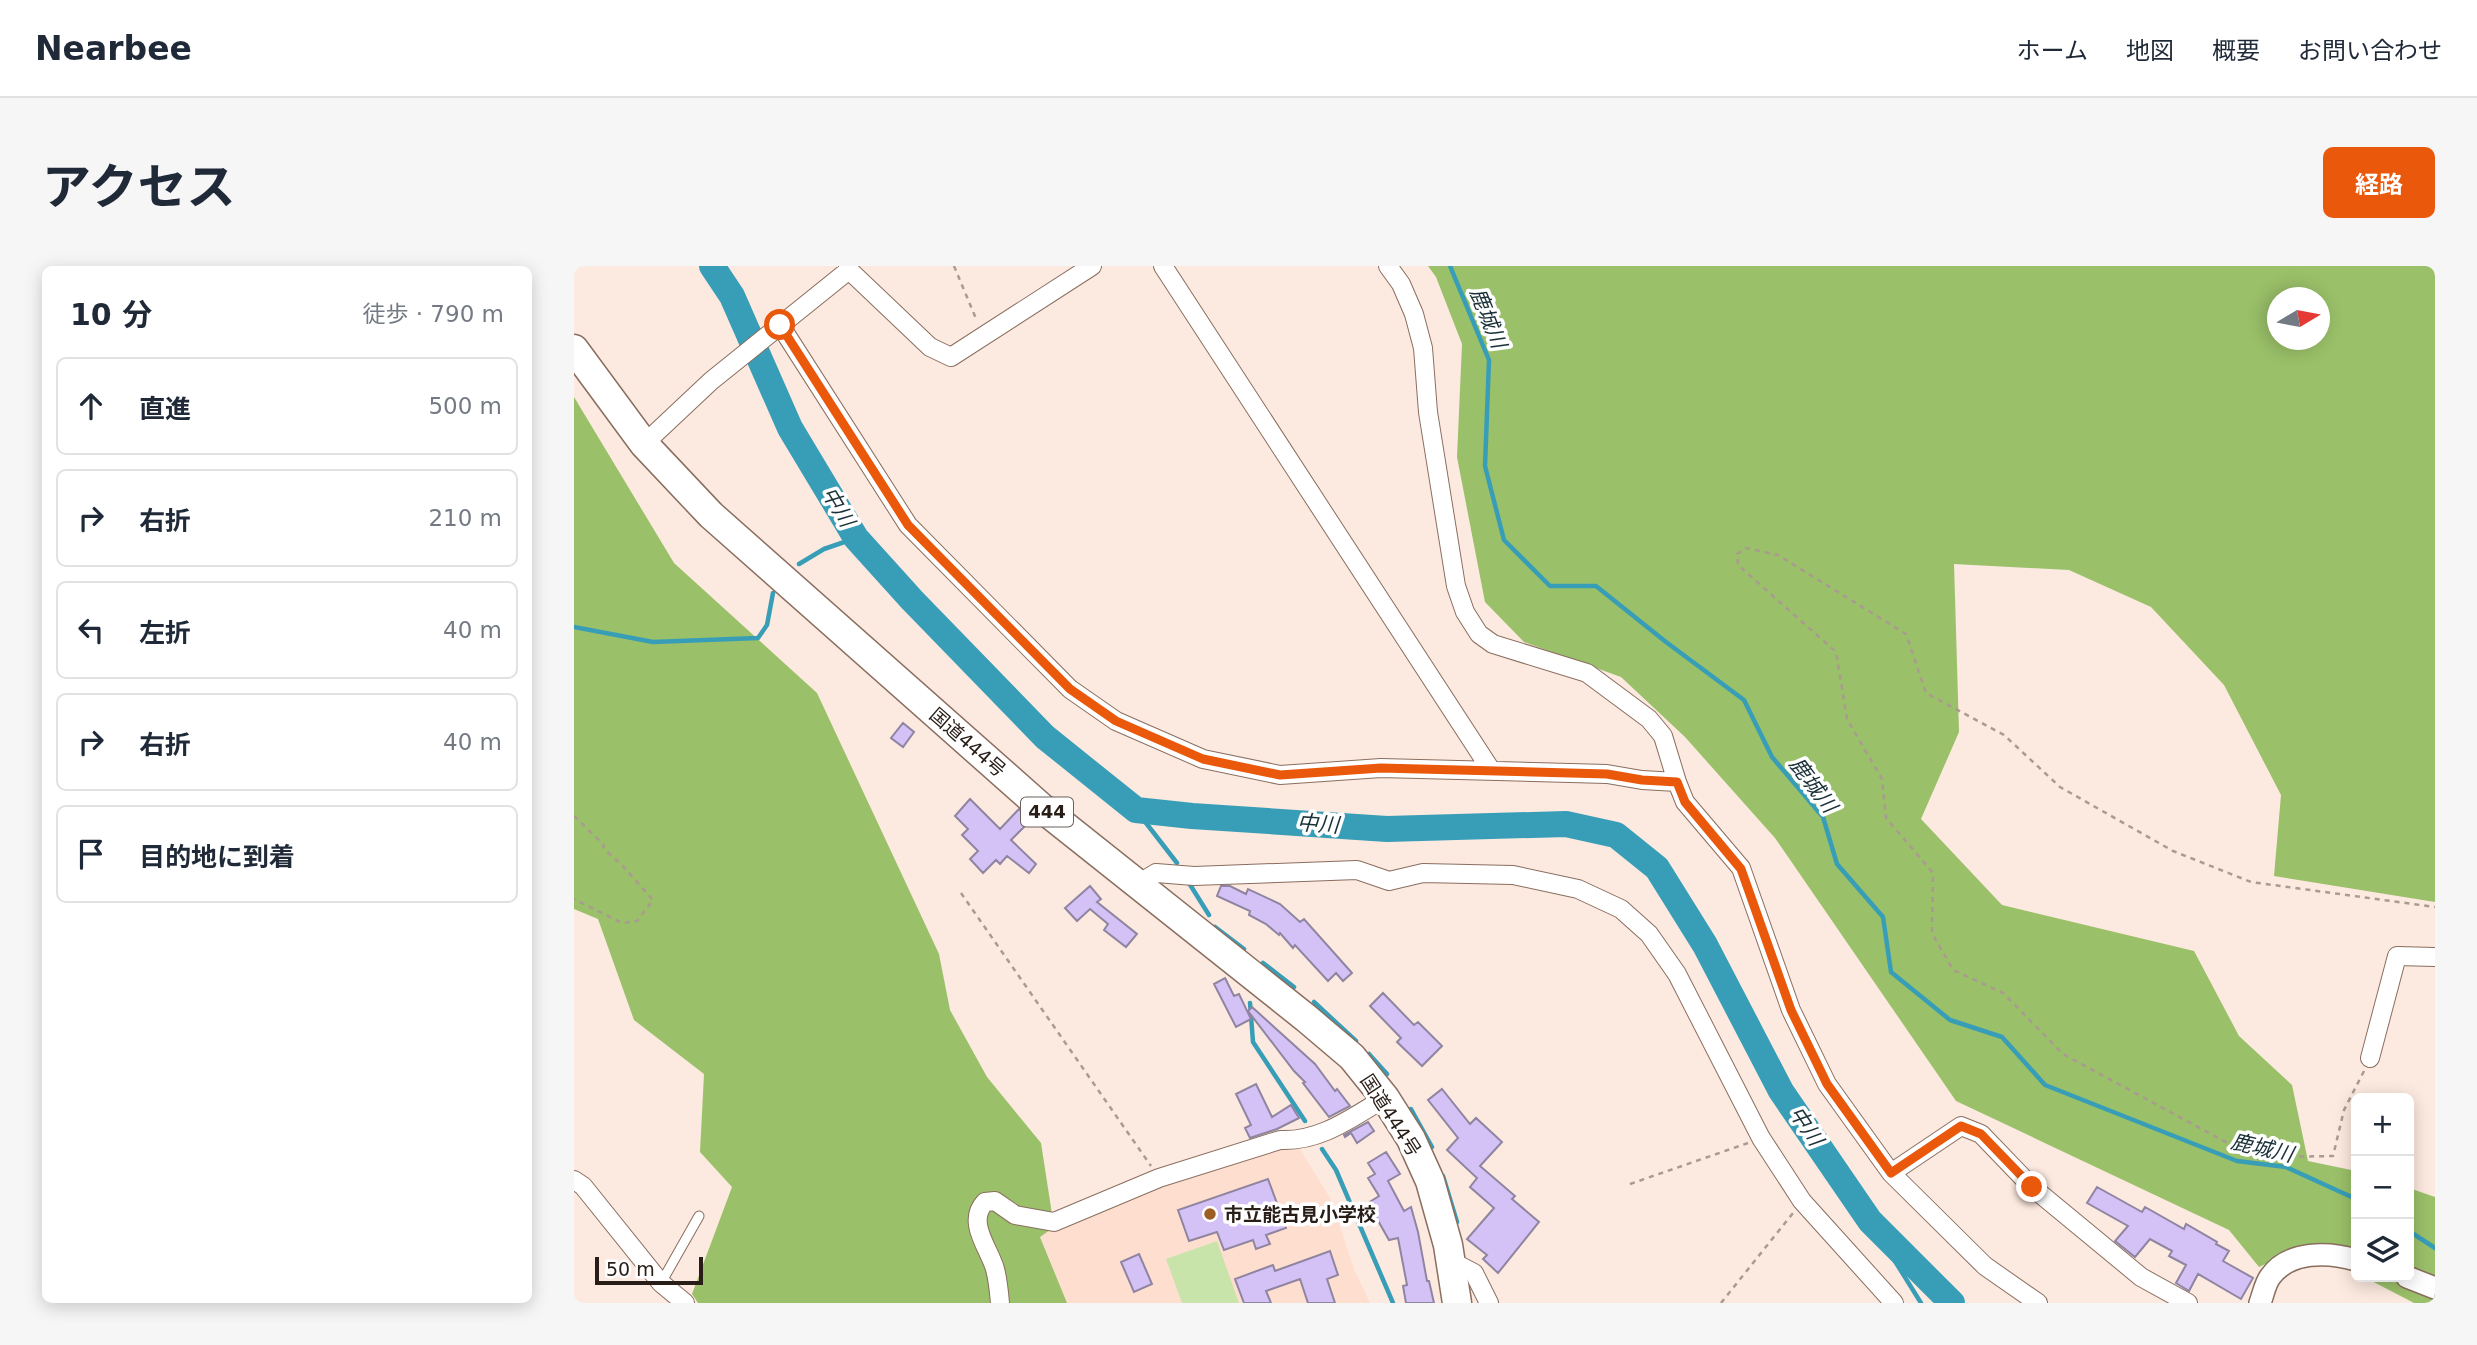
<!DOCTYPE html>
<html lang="ja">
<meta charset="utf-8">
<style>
body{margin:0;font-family:"DejaVu Sans","Noto Sans JP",sans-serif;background:#f6f6f7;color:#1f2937}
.controls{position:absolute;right:21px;bottom:21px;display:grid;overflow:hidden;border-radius:10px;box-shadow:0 4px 18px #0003}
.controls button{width:63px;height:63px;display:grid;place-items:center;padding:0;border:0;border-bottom:2px solid #e0e1e3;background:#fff;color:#1f2937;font:35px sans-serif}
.compass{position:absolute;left:1693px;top:21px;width:63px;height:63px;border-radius:50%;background:#fff;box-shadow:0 4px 18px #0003;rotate:80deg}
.scale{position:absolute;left:21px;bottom:18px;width:108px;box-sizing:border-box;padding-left:7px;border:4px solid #281d17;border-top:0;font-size:19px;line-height:24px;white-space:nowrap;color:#281d17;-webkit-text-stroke:5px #fff;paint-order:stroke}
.stop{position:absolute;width:21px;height:21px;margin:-16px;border:5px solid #ea580c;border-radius:50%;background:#fff}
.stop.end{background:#ea580c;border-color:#fff;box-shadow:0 2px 7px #0008}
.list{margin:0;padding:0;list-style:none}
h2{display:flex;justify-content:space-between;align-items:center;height:91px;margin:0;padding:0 28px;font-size:30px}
h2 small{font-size:23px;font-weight:400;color:#747a83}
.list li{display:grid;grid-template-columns:46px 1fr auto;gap:21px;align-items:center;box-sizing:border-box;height:98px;margin:0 14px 14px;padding:0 14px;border:2px solid #e0e1e3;border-radius:10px}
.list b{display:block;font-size:26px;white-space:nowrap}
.list em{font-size:23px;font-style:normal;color:#747a83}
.icon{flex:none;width:38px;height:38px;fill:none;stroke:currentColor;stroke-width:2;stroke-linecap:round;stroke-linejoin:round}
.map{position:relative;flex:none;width:1861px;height:1037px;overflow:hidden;border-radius:10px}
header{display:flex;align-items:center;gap:42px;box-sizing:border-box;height:98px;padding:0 35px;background:#fff;border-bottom:2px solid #e0e1e3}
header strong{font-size:33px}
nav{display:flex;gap:38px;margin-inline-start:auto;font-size:24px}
.intro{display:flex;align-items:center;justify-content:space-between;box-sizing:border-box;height:168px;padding:0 42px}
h1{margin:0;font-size:49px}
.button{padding:18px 32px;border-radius:10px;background:#ea580c;color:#fff;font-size:24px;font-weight:700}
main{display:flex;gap:42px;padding:0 42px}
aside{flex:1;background:#fff;border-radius:10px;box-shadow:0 4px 18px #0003}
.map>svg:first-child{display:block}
</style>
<header>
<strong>Nearbee</strong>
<nav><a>ホーム</a><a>地図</a><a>概要</a><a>お問い合わせ</a></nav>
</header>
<div class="intro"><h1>アクセス</h1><a class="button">経路</a></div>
<main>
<aside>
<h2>10 分<small>徒歩 · 790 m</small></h2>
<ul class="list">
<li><svg class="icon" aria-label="ahead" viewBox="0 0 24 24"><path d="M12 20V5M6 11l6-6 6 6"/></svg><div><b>直進</b></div><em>500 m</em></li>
<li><svg class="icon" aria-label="right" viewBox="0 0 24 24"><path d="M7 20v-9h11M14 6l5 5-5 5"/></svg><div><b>右折</b></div><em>210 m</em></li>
<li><svg class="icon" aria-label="left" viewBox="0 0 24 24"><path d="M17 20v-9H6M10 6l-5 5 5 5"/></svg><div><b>左折</b></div><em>40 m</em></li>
<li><svg class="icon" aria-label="right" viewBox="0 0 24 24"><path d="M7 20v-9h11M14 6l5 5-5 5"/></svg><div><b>右折</b></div><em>40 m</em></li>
<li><svg class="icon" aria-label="arrive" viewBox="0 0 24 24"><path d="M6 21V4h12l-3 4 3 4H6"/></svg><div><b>目的地に到着</b></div></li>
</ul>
</aside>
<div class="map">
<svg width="1861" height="1037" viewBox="0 0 1861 1037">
<rect width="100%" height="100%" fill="#fce9df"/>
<path fill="#fedece" d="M704,877l20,3 33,54 23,69 16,34h-303l-27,-67 14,-9 98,-44z"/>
<path fill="#c9e4ab" d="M643,975l22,62h-57l-16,-44z"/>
<path fill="#9ac069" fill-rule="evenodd" d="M854,0h1007v636l-161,-26 7,-81 -57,-110 -73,-78 -82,-37 -115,-6 5,168 -38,87 81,86 192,46 45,85 53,49 16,76 48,10v102l-52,-27 -45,21 -30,-37 -273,-129 -181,-263 -90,-101 -64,-60 -97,-35 -39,-40 -28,-145 5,-113 -26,-67zM1703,32h42v42h-42z
M0,131l100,166 143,130 122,261 11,56 37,67 54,66 13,84 -14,10 27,66h-369l-6,-9 40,-107 -32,-35 4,-78 -70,-54 -36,-101 -24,-10z
M1835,922l26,9v106h-21l-50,-26h45z"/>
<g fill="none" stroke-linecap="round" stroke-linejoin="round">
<path stroke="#389eb7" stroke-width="4.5" d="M876,0l39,94 -4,106 19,74 46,46h46l70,56 78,58 28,57 51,60 14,47 46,53 8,55 59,48 52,17 43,48 192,76 49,6 70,32
M225,298l25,-15 32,-11
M0,361l79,15 105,-4 9,-13 6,-32
M562,544l41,53
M615,617l20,32
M641,661l29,22
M689,697l31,24
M740,736l42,39
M676,737l3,39 52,79
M795,788l18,20
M837,843l21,38
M748,883l14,21 57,133
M869,910l14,46
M1296,955l51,82
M1835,965l26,17"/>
<path stroke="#389eb7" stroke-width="26" d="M138,0l20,30 58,132 66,110 56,62 133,137 91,73 56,6 195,13 179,-5 50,11 41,33 48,77 76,146 89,130 82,82"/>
</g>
<path fill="#d4c1f5" stroke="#8f85a1" stroke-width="2" d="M329,457l11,9 -11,15 -12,-9z
M396,533l30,30 19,-20 11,12 -19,19 25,24 -7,9 -22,-17 -7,8 -4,-4 -13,13 -13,-14 8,-8 -16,-16 6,-6 -13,-13z
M516,620l11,13 -4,3 40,32 -11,13 -22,-17 4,-6 -18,-15 -13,12 -12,-13z
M647,620h9l16,8 2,-5 32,15 20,18 4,-3 48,54 -9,8 -7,-8 -8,8 -33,-36 -2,3 -13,-15 -1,2 -13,-11 -17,-9 1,-4 -33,-15z
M651,712l9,18 5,-2 12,25 -15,8 -22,-43z
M809,727l31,32 4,-3 24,24 -20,20 -25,-24 4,-4 -31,-32z
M678,741l63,57 20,27 2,-2 13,17 -21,11 -26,-34 2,-1 -11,-11 -46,-60z
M682,818l16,33 19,-12 8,13 -22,11 -27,9 -5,-10 6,-3 -15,-31z
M868,823l28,35 6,-6 26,24 -22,24 35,30 -3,3 27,23 -41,51 -15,-14 4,-4 -20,-16 27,-31 -24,-21 7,-9 -30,-28 11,-12 -30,-38z
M794,856l6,9 -17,12 -6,-10 -6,4 -1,-2z
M812,886l14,22 -12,7 16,30 7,-4 7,25 9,49h2l5,22h-28l-3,-17 4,-1 -9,-47 -9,2 -21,-37 11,-7 -11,-18 7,-4 -7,-11z
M694,913l18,49 -20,7 4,9 -14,5 -3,-9 -29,10 -7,-18 -28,9 -11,-31z
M1523,921l45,25 3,-5 39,22 2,-5 31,18 -1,2 13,7 -6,10 30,17 -12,21 -43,-25 -9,17 -13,-8 10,-18 -17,-9 3,-5 -22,-12 -15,18 -20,-16 13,-15 -41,-23z
M756,985l8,24 -11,4 8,24h-27l-8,-24 -34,12 5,12h-27l-9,-24 38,-14 2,6z
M565,988l13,30 -18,8 -13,-30z"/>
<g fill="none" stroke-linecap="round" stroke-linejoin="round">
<defs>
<path id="service" d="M87,1017l38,-67"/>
<path id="minor" d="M274,0l1,4 81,77 21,10 141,-91
M589,0l328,504
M814,0l13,18 13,30 9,34 5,64 28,174 9,26 14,22 14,10 94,29 62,46 14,17 14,46
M206,59l128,200 162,164 46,32 87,38 77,16 101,-7 226,6 35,6 35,2 8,20 56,66 50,142 36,74 64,89 94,93 53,37
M70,178l67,-63 138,-111
M564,618l18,-11 38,3 163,-6 32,11 34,-8 90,2 65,14 43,20 28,25 28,40 84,164 41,63 92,102
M1796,792l27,-102 38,1
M1317,907l70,-47 20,8 51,53 109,90 47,26
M0,914l9,6 78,97 24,20
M877,995l23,12 15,30
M426,1037c-1,-11 -2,-23 -5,-34 -6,-21 -29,-47 -10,-67l10,-1 20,14 39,7 105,-44 121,-38c40,2 71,-22 105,-42"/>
<path id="tertiary" d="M1833,1011l28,11
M1686,1037c3,-8 5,-19 10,-26 19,-27 59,-25 86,-17"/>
<path id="trunk" d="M0,83l70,95 67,71 331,293 264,210 46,39 33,41 26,41 19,42 18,64 9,58"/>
</defs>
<use href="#service" stroke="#8a6e5f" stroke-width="11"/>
<use href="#minor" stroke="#8a6e5f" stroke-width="20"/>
<use href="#tertiary" stroke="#8a6e5f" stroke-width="24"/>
<use href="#trunk" stroke="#8a6e5f" stroke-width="31"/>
<path stroke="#aa9a92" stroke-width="2.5" stroke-dasharray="5 5" stroke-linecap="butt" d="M380,0l23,55
M0,550l29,28 1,5 18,16 31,35 -16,21 -15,2 -48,-24
M387,627l190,273
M1790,805l-20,39 -11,46 -58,1 -40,-10 -172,-93 -60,-61 -50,-23 -21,-37 1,-60 -47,-55 -4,-39 -35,-60 -11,-67 -98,-87 -1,-11 9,-6 32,7 128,79 20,59 78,42 56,52 113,64 78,31 184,25
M1056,918l118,-41
M1147,1037l72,-90"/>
<use href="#service" stroke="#fff" stroke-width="9"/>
<use href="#minor" stroke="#fff" stroke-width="18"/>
<use href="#tertiary" stroke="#fff" stroke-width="21"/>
<use href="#trunk" stroke="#fff" stroke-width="28"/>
</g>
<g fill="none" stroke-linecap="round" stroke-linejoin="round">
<path stroke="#ea580c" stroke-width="9" d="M206,59l128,200 162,164 46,32 87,38 77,16 101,-7 226,6 35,6 35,2 8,20 56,67 50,141 36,74 64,89 70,-47 20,8 51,53"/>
</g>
<circle fill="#9d5e26" stroke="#fff" stroke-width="2.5" cx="636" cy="948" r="7"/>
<g text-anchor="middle" stroke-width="7" stroke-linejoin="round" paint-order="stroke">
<rect fill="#fff" stroke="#68615d" stroke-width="2" x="447" y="531.5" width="52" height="29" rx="5"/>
<g font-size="18" font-weight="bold" fill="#281d17">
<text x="473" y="552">444</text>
</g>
<g font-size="19" fill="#281d17" stroke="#fff">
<text transform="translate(394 476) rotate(41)" y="7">国道444号</text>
<text transform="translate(817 849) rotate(57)" y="7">国道444号</text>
</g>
<g font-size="19" font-weight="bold" fill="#281d17" stroke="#fff" text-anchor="start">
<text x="650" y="955">市立能古見小学校</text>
</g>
<g font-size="21" font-style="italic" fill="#1a3137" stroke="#fff">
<text transform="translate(914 52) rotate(68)" y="7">鹿城川</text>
<text transform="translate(264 241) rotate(59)" y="7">中川</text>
<text transform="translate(1239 519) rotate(53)" y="7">鹿城川</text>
<text transform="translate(744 558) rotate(4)" y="7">中川</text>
<text transform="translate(1232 860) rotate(56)" y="7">中川</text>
<text transform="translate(1688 882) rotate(13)" y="7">鹿城川</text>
</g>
</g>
</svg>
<div class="controls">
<button>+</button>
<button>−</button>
<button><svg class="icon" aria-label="layers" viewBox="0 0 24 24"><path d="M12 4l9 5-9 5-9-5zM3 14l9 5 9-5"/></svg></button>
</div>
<svg class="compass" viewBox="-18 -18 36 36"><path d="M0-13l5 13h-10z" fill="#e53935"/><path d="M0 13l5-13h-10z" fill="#747a83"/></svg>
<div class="scale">50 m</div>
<div class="stop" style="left:206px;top:59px"></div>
<div class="stop end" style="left:1458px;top:921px"></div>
</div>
</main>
